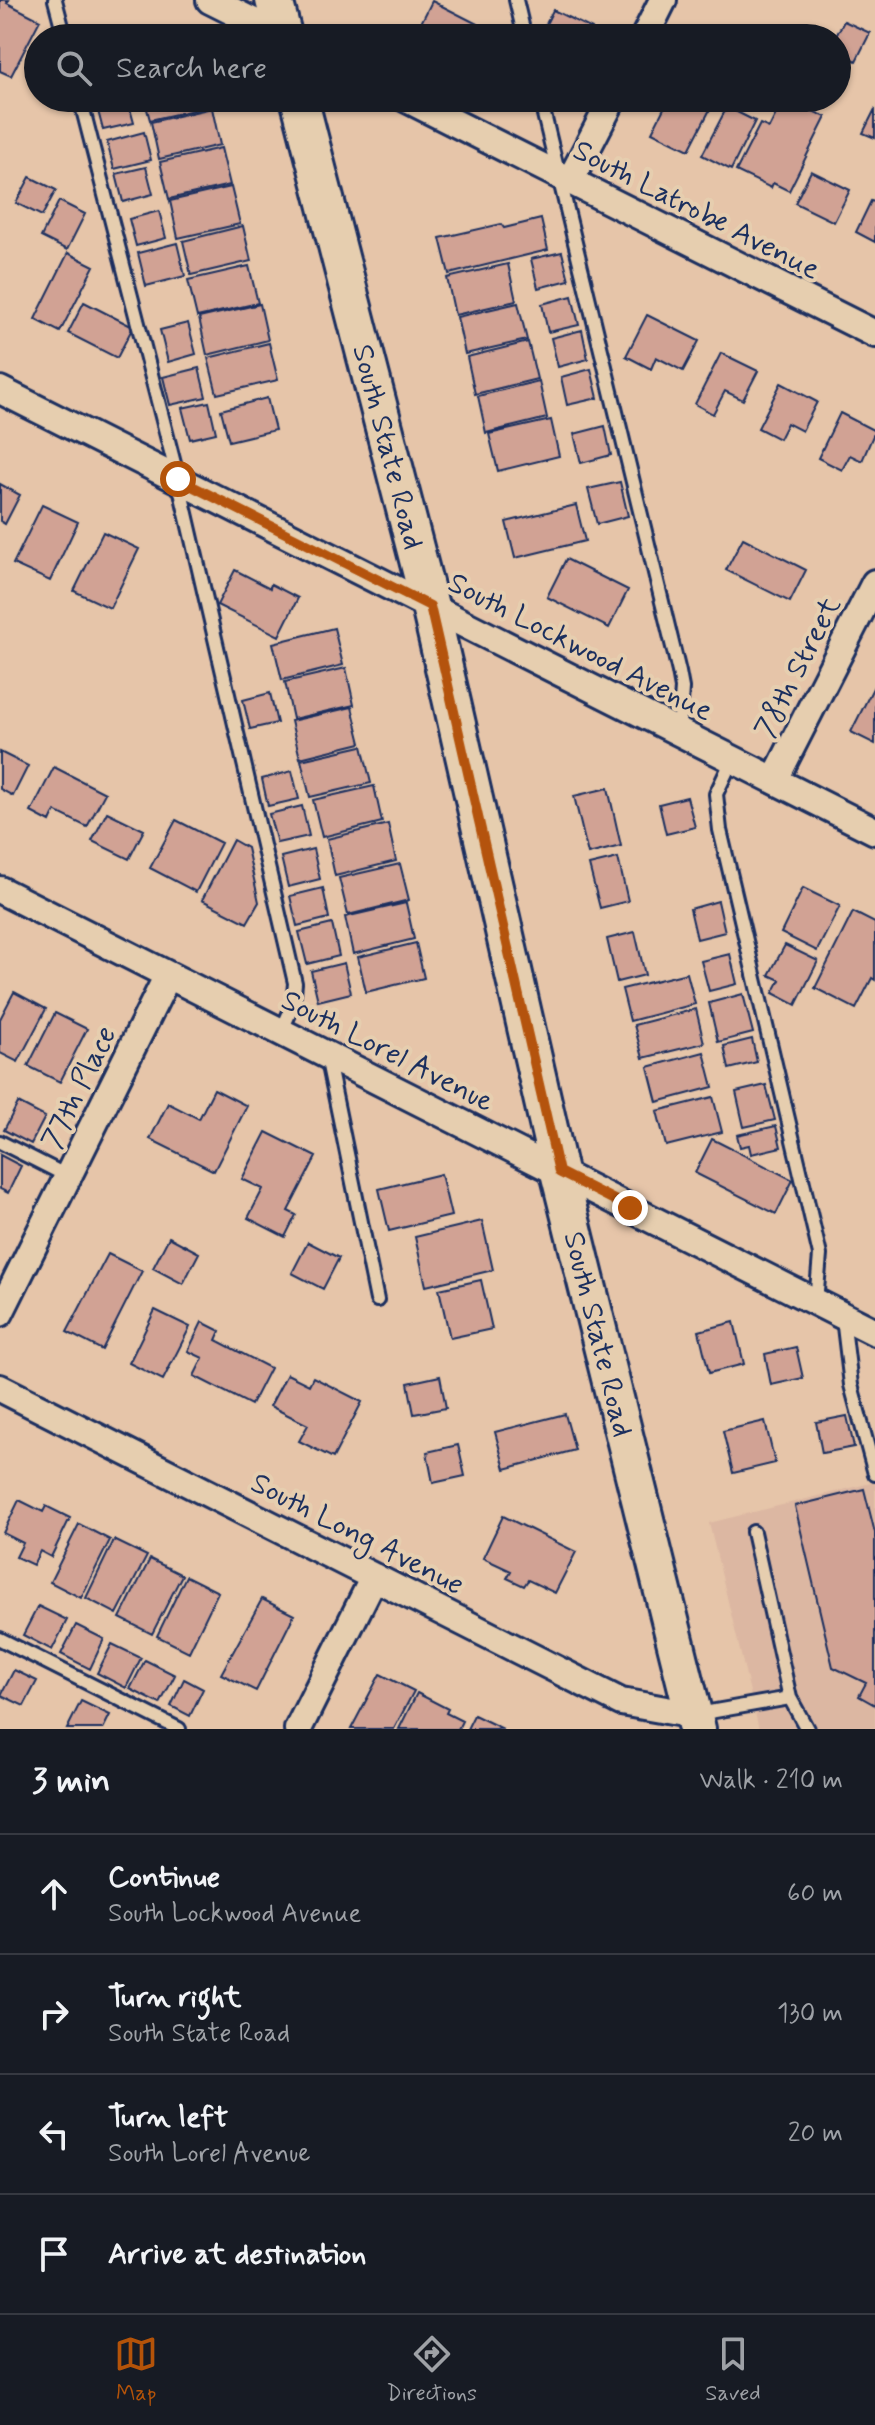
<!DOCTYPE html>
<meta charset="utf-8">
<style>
body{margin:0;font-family:Mynerve,sans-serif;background:#20242c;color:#f1f3f6}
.stop{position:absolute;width:24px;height:24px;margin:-18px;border:6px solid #b45309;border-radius:50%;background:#fff}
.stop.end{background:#b45309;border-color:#fff;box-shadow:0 2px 8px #0008}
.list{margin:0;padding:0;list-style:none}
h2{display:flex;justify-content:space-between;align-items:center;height:104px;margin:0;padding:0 32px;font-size:34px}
h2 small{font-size:26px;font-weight:400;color:#9ea1a6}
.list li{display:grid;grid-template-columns:52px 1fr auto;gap:24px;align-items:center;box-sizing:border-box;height:120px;padding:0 32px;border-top:2px solid #363941}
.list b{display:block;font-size:30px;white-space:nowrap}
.list p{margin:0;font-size:26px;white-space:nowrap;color:#9ea1a6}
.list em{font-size:26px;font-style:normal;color:#9ea1a6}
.icon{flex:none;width:44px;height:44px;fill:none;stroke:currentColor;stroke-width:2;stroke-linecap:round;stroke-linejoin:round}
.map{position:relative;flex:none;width:875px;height:1729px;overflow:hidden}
.search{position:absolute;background:#171b24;box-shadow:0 2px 6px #0004;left:24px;right:24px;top:24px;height:88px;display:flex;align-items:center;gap:20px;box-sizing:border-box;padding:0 28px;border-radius:44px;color:#9ea1a6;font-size:30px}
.sheet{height:584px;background:#171b24}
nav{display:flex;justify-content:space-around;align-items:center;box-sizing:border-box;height:112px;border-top:2px solid #363941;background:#171b24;font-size:22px;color:#9ea1a6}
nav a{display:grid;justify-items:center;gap:4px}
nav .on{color:#b45309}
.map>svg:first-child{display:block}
</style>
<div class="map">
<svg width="875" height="1729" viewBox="0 0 875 1729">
<rect width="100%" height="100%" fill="#e6c5a9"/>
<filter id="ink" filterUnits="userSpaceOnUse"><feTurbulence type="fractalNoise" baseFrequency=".0125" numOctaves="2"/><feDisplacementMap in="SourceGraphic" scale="16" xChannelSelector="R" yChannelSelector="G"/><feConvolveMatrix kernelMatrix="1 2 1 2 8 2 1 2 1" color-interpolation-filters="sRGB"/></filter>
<g filter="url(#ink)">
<path fill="#dcb7a2" d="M875,1482v247h-116l-50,-206z"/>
<path fill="#d1a294" stroke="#1b2f5e" stroke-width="2" d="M0,0h9l-2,3 33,17 -29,56 -11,-5z
M432,1l57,29 -4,8h-60l-9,-5z
M553,10l39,19 -4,9h-49z
M844,21l26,12 -14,28 -19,-9 -2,-14z
M115,98h12l7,25 -31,7 -7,-27z
M144,98h65l2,8 -61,14z
M669,98h47l-27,52 -37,-18z
M784,98l42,19 -37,74 -16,-8 -2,5 -35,-17 24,-47 9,4z
M727,107l28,14 -24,49 -29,-15z
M212,108l8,37 -61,14 -8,-37z
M875,109v29l-12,-5z
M144,132l7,28 -37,9 -7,-27z
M221,148l9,37 -61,14 -9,-37z
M146,167l7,27 -30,8 -7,-28z
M811,171l39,19 -16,32 -39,-19z
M30,177l26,13 -14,26 -26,-13z
M231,187l9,37 -62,14 -8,-37z
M59,201l26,13 -18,36 -26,-13z
M871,201l4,1v40l-19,-10z
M159,211l7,27 -30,8 -7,-27z
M541,219l7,31 -99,24 -9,-36 61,-14 3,4z
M243,226l8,35 -60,14 -8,-34z
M177,243l8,33 -39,10 -8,-33z
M562,252l7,28 -31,8 -7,-29z
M68,253l26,13 -34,66 -25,-13z
M508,264l8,37 -61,14 -8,-37z
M249,266l9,37 -61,14 -9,-37z
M572,296l7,29 -31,7 -6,-28z
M84,302l49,25 -16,31 -49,-25z
M518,303l9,37 -62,14 -8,-37z
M260,304l8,36 -61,15 -8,-37z
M647,315l52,26 -16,30 -27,-14 -5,12 -25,-13z
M188,323l8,31 -28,8 -8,-32z
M582,330l6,29 -30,8 -7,-29z
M528,342l9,37 -62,15 -8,-37z
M269,343l9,37 -61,14 -9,-36z
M721,353l37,18 -15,29 -18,-9 -12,23 -18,-10z
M199,368l7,29 -36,8 -7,-28z
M591,369l7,29 -31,7 -6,-28z
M539,381l8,37 -61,15 -8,-37z
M781,383l36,19 -15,29 -15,-8 -8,16 -21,-11z
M267,398l8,32 -46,11 -8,-31z
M209,402l7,31 -26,6 -8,-31z
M840,413l35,18 -13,30 -12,-6 -8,15 -24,-12z
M551,420l8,36 -61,15 -9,-37z
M605,426l6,29 -30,8 -7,-29z
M620,482l8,34 -31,8 -9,-35z
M0,484l20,11 -15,29 -5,-3z
M42,505l36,17 -28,59 -37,-17z
M576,505l9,36 -70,17 -9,-36z
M103,532l36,17 -29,59 -36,-17z
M743,538l63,32 -16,32 -64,-32z
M566,559l62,31 -19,38 -62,-31z
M235,570l35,18 1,-4 27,14 -19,38 -62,-31z
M334,628l9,37 -61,15 -9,-37z
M346,668l8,37 -61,14 -8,-37z
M875,684v60l-24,-12z
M270,693l7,30 -27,6 -7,-29z
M352,707l9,36 -61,15 -9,-37z
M362,746l9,37 -61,14 -9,-37z
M0,752l28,14 -15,30 -13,-7z
M54,767l51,26 -18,34 -32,-16 -5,11 -19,-10z
M292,771l7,28 -31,7 -6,-27z
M374,786l8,36 -60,15 -9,-37z
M608,788l13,58 -33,8 -14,-58z
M687,797l8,30 -29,7 -7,-30z
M302,806l7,30 -32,7 -8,-29z
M107,812l37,18 -15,29 -37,-18z
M176,820l45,23 -25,49 -46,-24z
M388,824l8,37 -61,15 -8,-37z
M233,840l14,8 12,54 -12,21 -45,-23z
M313,849l7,30 -32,8 -7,-30z
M618,858l10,43 -28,7 -11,-43z
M400,864l9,36 -61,15 -9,-37z
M323,888l6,30 -32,8 -7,-30z
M803,888l37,18 -23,45 -36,-18z
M718,901l7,31 -28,7 -7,-30z
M406,903l8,36 -61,15 -8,-37z
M853,912l22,11v57l-3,-2 -16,31 -41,-21z
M332,924l7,32 -32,8 -8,-32z
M635,932l10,43 -28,7 -10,-43z
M416,943l8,35 -58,14 -8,-35z
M785,945l33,16 -22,44 -23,-12 7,-13 -11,-5z
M730,954l7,30 -28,7 -8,-30z
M344,963l7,30 -33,8 -7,-30z
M687,973l8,31 -65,17 -8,-32z
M14,992l32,17 -28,53 -18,-9v-34z
M743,994l10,39 -35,9 -9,-39z
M696,1009l8,34 -61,15 -9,-33z
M55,1013l32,16 -27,53 -32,-16z
M752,1039l5,23 -28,7 -5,-23z
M704,1052l9,35 -56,15 -9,-35z
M766,1085l9,35 -31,7 -8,-35z
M214,1089l33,17 -33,65 -64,-32 18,-36 31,16z
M713,1097l9,35 -56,14 -9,-35z
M18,1103l27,14 -14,27 -27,-14z
M776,1126l5,21 -30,7 -2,-9 -9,2 -3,-12z
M266,1132l50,25 -28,54 8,4 -11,22 -37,-19 15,-29 -21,-10z
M712,1139l81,41 -17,34 -81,-41z
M0,1155l21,11 -13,27 -8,-4z
M441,1174l10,42 -62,15 -10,-42z
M482,1221l11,49 -67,16 -11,-49z
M169,1237l30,16 -16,31 -30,-16z
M308,1242l31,16 -16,31 -31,-16z
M108,1254l34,17 -40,79 -35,-18z
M481,1280l11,49 -42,9 -11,-49z
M155,1310l35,17 -27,53 -34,-17z
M202,1322l18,9 -4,9 54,28 -19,37 -57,-29 9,-18 -15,-7z
M734,1322l10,42 -35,9 -10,-42z
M796,1347l7,31 -32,7 -6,-31z
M287,1374l22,11 4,-8 49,25 -29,56 -34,-17 9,-16 -38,-19z
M440,1376l6,32 -32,6 -6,-31z
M565,1414l10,36 -70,19 -10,-37z
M847,1416l7,31 -32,6 -6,-31z
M765,1421l10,42 -42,10 -10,-42z
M458,1445l7,31 -32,7 -6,-31z
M864,1489l11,44v172l-16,-9 7,-13 -33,-16 -38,-161z
M19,1500l24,12 3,-6 24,12 -19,39 -11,-6 -7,14 -17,-8 7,-14 -20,-10z
M503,1516l73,36 -21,41 -27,-13 -4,6 -17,-8 4,-7 -28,-13z
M79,1524l31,16 -29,58 -31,-16z
M114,1540l33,16 -30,58 -31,-16z
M150,1559l32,16 -30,59 -32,-16z
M186,1576l32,16 -29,60 -32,-16z
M262,1599l32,16 -38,76 -35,-17z
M38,1606l29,14 -15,30 -29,-15z
M76,1625l28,14 -14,30 -29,-15z
M112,1644l29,14 -15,30 -29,-15z
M145,1660l30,15 -15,29 -30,-15z
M14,1670l23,11 -13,25 -23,-11z
M380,1674l34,17 -20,38h-43z
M184,1679l19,10 -13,27 -19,-10z
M417,1693l31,16 -2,4 16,8 -4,8h-59z
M81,1701l29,14 -7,14h-36z
M474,1715l29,14h-36z"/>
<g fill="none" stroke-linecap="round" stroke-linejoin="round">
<defs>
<path id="lane" d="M55,0l10,38
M516,0l9,38
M80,98l98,381 117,504 -2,22 -12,27
M540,98l139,574 3,16 -3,43
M733,758l-17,36 4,36 100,425 -4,47
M327,1056l50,244
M0,1142l69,35
M843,1318l8,67 24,89
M753,1532l37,166
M0,1639l179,90
M698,1714l92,-16 17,31"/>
<path id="street" d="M210,0l76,38
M644,38l19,-38
M405,98l470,236
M570,181l43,-83
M0,390l875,441
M775,779l100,-196
M0,890l875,442
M0,1313l168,-338
M0,1388l621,314 73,13
M298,1729l76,-152"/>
<g id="secondary">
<path d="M274,0l10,38"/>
<path id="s1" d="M299,98l131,508 129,566 138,557"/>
</g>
</defs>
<use href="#lane" stroke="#1b2f5e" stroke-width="18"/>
<use href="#street" stroke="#1b2f5e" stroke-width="32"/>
<use href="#secondary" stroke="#1b2f5e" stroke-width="42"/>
<use href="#lane" stroke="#e6ceaf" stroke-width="12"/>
<use href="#street" stroke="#e6ceaf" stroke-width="26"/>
<use href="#secondary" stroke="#e6ceaf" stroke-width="36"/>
</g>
</g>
<g fill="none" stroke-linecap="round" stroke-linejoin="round" filter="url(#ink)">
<path stroke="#b45309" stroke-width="10" d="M178,479l252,127 129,566 71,36"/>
</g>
<g text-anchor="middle" stroke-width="8" stroke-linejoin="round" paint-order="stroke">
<g font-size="30" fill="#1b2f5e" stroke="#e6ceaf">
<text transform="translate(697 209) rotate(27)" y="10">South Latrobe Avenue</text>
<text dy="10" stroke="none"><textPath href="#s1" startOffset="360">South State Road</textPath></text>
<text transform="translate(581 646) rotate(27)" y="10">South Lockwood Avenue</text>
<text transform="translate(797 667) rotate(-63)" y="10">78th Street</text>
<text transform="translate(388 1050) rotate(27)" y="10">South Lorel Avenue</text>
<text transform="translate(78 1087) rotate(-64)" y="10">77th Place</text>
<text dy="10" stroke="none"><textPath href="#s1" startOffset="1272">South State Road</textPath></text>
<text transform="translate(358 1533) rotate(27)" y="10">South Long Avenue</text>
</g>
</g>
</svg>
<div class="stop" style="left:178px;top:479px"></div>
<div class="stop end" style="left:630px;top:1208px"></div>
<div class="search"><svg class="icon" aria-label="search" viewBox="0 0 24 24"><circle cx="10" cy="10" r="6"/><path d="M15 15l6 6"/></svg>Search here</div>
</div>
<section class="sheet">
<h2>3 min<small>Walk · 210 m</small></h2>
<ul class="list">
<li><svg class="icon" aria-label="ahead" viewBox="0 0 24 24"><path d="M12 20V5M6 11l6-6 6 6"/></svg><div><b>Continue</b><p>South Lockwood Avenue</p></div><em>60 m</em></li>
<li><svg class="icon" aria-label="right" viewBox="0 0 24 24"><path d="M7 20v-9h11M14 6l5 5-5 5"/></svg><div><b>Turn right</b><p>South State Road</p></div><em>130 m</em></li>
<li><svg class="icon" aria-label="left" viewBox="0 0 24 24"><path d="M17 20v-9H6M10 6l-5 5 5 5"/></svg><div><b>Turn left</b><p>South Lorel Avenue</p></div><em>20 m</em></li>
<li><svg class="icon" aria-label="arrive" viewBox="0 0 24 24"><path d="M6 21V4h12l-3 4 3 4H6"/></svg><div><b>Arrive at destination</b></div></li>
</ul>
</section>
<nav>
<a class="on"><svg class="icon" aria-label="map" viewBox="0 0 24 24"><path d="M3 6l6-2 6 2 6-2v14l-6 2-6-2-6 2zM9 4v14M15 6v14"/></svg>Map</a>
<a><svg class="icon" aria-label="directions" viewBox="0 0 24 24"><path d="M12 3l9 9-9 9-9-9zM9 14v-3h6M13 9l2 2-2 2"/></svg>Directions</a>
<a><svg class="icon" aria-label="saved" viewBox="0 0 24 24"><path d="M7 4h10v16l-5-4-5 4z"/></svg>Saved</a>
</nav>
